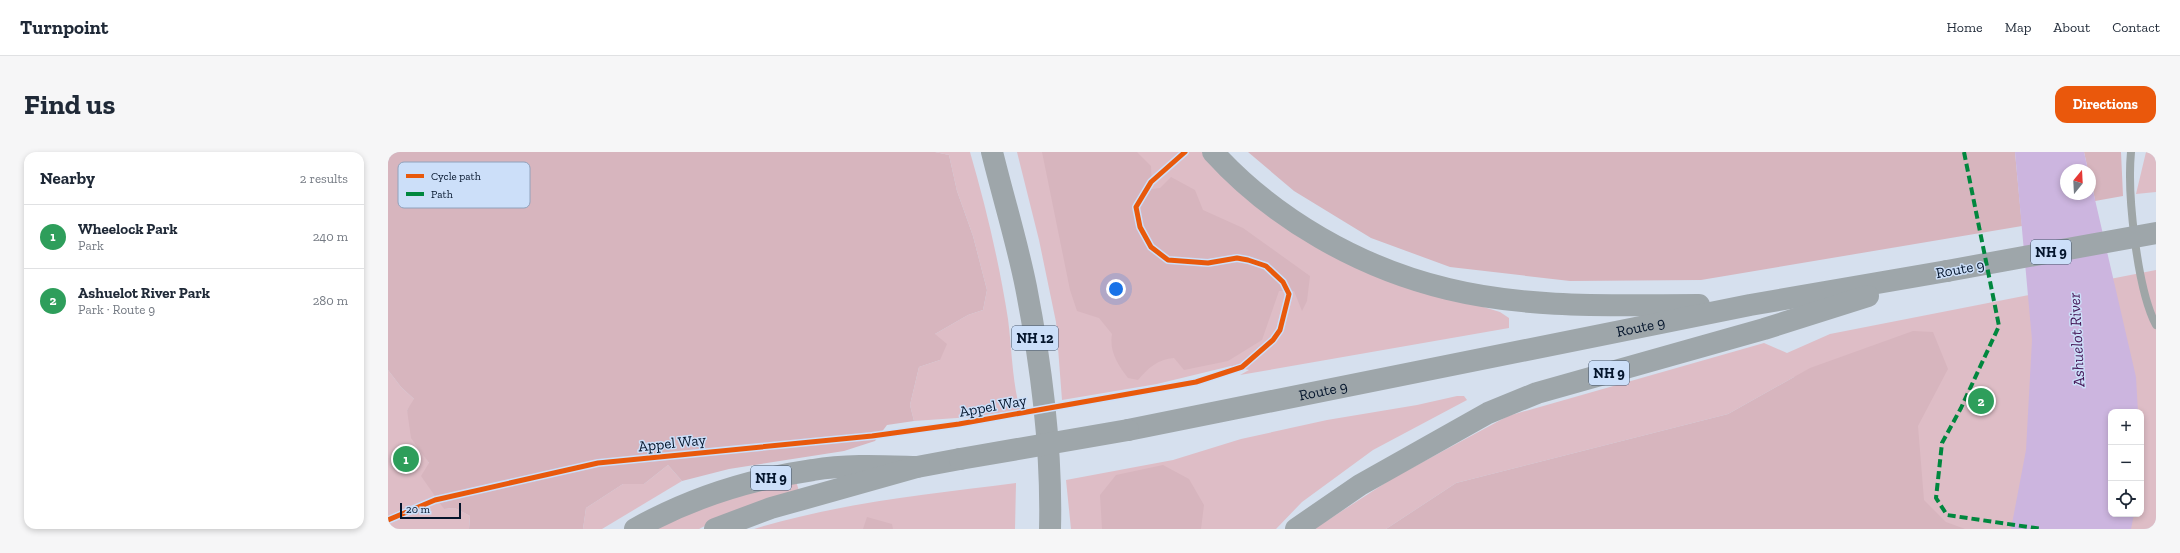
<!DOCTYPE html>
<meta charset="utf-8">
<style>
body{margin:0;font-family:"Zilla Slab",serif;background:#f6f6f7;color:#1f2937}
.controls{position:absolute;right:12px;bottom:12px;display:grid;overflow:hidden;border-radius:8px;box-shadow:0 2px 6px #0003}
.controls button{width:36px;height:36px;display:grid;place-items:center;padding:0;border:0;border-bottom:1px solid #e0e1e3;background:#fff;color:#1f2937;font:20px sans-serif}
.compass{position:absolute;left:1672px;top:12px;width:36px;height:36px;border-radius:50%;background:#fff;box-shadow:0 2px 6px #0003;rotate:18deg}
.scale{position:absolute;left:12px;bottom:10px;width:61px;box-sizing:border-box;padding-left:4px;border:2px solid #04152c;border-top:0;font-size:11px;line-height:14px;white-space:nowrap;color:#04152c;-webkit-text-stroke:3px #ccdff9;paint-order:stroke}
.you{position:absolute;left:728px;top:137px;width:14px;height:14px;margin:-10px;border:3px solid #fff;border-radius:50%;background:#1a73e8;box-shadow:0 0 0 6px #1a73e833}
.badge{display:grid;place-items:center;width:26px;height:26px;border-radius:50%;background:#ea580c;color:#fff;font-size:13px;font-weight:700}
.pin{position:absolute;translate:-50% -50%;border:2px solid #fff;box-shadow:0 1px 4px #0006}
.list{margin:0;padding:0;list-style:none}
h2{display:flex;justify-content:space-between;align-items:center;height:52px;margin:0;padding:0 16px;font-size:17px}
h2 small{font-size:13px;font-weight:400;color:#747a83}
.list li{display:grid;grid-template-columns:26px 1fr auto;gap:12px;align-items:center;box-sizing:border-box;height:64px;padding:0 16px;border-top:1px solid #e0e1e3}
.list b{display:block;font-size:15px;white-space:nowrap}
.list p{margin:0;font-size:13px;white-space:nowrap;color:#747a83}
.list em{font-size:13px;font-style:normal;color:#747a83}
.icon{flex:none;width:22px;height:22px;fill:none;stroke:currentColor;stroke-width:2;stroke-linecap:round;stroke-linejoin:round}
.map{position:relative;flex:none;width:1768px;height:377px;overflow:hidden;border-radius:12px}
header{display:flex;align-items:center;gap:24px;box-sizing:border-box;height:56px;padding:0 20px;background:#fff;border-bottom:1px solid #e0e1e3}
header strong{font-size:19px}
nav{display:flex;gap:22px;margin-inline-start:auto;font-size:14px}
.intro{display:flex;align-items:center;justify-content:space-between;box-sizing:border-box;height:96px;padding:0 24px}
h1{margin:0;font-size:28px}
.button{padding:10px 18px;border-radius:12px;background:#ea580c;color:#fff;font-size:14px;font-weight:700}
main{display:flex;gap:24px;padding:0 24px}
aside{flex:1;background:#fff;border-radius:12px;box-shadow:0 2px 6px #0003}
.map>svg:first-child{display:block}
</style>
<header>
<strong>Turnpoint</strong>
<nav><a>Home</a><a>Map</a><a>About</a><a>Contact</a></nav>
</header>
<div class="intro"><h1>Find us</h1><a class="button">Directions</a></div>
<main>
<aside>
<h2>Nearby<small>2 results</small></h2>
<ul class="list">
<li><span class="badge" style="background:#2e9e5b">1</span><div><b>Wheelock Park</b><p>Park</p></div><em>240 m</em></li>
<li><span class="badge" style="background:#2e9e5b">2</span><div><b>Ashuelot River Park</b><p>Park · Route 9</p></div><em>280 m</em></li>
</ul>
</aside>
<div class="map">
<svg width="1768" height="377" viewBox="0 0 1768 377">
<rect width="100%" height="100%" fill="#d6e0ee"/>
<path fill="#debdc6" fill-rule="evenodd" d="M547,0h35c16,55 29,110 38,167 4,31 4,61 12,91l-49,7 -57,4 -4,-16 9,-38 21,-7 -5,-26 33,-19 15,-5 4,-20 -14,-54 -16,-45 -8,-36z
M629,0h186l61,57 213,96 23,7 9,6v10l-269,47 9,-5 -18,-4 -74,18 -95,16 -6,-78 -17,-82z
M1758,0h10v40l-20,2z
M1768,118v259h-239l-123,-152 -66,37 -272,69 -70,46h-72l79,-51 115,-62 256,-73 23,10 43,-19zM1723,260h30v102h-30z
M0,218l13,17 14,13 -8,10 15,42 7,11 15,46 11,-1 15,8 -1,13h-81z
M1069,244h7l3,4 -94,50 -71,52 -26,27h-205l-5,-49 107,-20 68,-21 86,-19 90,-15z
M280,313l14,16 -80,48h-19l3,-21 37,-24h21z
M408,329l3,10 -71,23 -29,15h-50l59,-28z
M628,331l-1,46h-261c85,-26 175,-35 262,-46z"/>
<path fill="#d7b5be" d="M0,0h547l14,3 8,36 16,45 14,54 -4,20 -15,5 -33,19 12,10 -7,16 -21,7 -9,38 4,16 -27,4 -12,16 -31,10 -115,18 -47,12 -14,-16 -24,19h-21l-37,24 -3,21h-114l1,-13 -15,-8 -11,1 -23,-33 8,-13 -18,-25 -4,-28 7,-11 -13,-12 -13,-17z
M654,0h95l14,14 1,23 8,-1 11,-11 24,13 8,20 40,18 67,48 -3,25 -5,10 -8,-20h-15l-17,49 -34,21 -44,9 -10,-12c-16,1 -26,10 -36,22l-10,-2c-10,-13 -19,-27 -16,-44l-13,-16 -22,-7 -7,-21z
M860,0h767l7,74 -321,54 -131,1 -120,-14 -79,-29 -77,-47z
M1696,0h37l2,44 -28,5 -5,-31h-2z
M1525,179l20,1 15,37 -30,57 6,74 22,22 19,7h-579l70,-46 272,-69 82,-46z
M775,313l26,14 15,26 -3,24h-99l-2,-34 16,-20z
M479,365l25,7 1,5h-30z"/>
<path fill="#ccb5df" d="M1627,0h69l4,18h-22v24h24v-16l46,199 2,35h-27v102h23l-3,15h-120l15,-79 6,-110z"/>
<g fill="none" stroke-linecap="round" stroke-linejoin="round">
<path stroke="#9fa6a7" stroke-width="8" d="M1743,0c-4,41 6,137 25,173"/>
<g stroke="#9ea6aa" stroke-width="22">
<path d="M604,0c11,45 25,90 34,135 15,77 26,164 24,242"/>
<path d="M825,0c61,67 147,116 235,137 82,20 168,16 251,16"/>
<path id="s1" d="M740,278l622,-125 197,-34"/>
<path d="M247,377c55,-31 115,-50 178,-59 34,-6 70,-4 104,-3"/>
<path d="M327,377l56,-21 146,-41 43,-8"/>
<path d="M908,377l64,-44 128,-72 49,-20 227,-64 104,-33"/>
</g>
<path stroke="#9ea6aa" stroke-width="22" d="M1559,119l209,-38
M572,307l168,-29"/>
<path stroke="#00873e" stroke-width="4" stroke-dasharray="8 4" stroke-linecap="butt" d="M1576,0l35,174 -38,82 -19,35 -6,55 11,17 95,14"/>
<defs>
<path id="cycleway" d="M0,368l47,-20 163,-37 274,-27 87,-12 237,-42 46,-15 31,-27 7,-10 9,-36 -6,-12 -17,-16 -18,-6 -11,-2 -29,5 -40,-3 -17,-13 -11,-20 -4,-20 15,-25 34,-30"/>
</defs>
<use href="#cycleway" stroke="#ccdff9" stroke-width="8"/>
<use href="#cycleway" stroke="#e8590c" stroke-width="5"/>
</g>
<g text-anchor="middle" stroke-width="3" stroke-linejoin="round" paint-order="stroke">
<g fill="#ccdff9" stroke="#40526a" stroke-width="1">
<rect x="1643" y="88" width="40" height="24" rx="3"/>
<rect x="624" y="174" width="46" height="24" rx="3"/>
<rect x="1201" y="209" width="40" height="24" rx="3"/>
<rect x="363" y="314" width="40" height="24" rx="3"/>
</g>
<g font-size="14" font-weight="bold" fill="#04152c">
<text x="1663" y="105">NH 9</text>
<text x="647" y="191">NH 12</text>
<text x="1221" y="226">NH 9</text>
<text x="383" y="331">NH 9</text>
</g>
<g font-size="15" fill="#04152c" stroke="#ccdff9">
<text transform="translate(1572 117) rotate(-10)" y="5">Route 9</text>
<text dy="5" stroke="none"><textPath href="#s1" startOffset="523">Route 9</textPath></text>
<text dy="5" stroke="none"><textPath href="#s1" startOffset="199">Route 9</textPath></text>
<text transform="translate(605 254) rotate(-10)" y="5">Appel Way</text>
<text transform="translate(284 291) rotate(-6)" y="5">Appel Way</text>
</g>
<g font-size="16" font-style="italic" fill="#441556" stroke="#ccdff9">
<text transform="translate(1688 188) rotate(-93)" y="6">Ashuelot River</text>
</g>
</g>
<rect x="10" y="10" width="132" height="46" rx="6" fill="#ccdff9" stroke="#90a2bc" stroke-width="1"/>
<rect x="18" y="22" width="18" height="4" fill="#e8590c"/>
<rect x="18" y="40" width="18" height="4" fill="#00873e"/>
<g font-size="11" fill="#04152c">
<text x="43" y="28">Cycle path</text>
<text x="43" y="46">Path</text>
</g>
</svg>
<div class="controls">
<button>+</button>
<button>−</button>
<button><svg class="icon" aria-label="locate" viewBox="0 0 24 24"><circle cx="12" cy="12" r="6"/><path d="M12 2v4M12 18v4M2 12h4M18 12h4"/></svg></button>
</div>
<svg class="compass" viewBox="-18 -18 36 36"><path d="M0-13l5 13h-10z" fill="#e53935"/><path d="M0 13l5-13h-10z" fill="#747a83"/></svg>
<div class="scale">20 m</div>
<div class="you"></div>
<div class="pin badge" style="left:18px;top:307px;background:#2e9e5b">1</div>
<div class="pin badge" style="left:1593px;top:249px;background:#2e9e5b">2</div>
</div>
</main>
